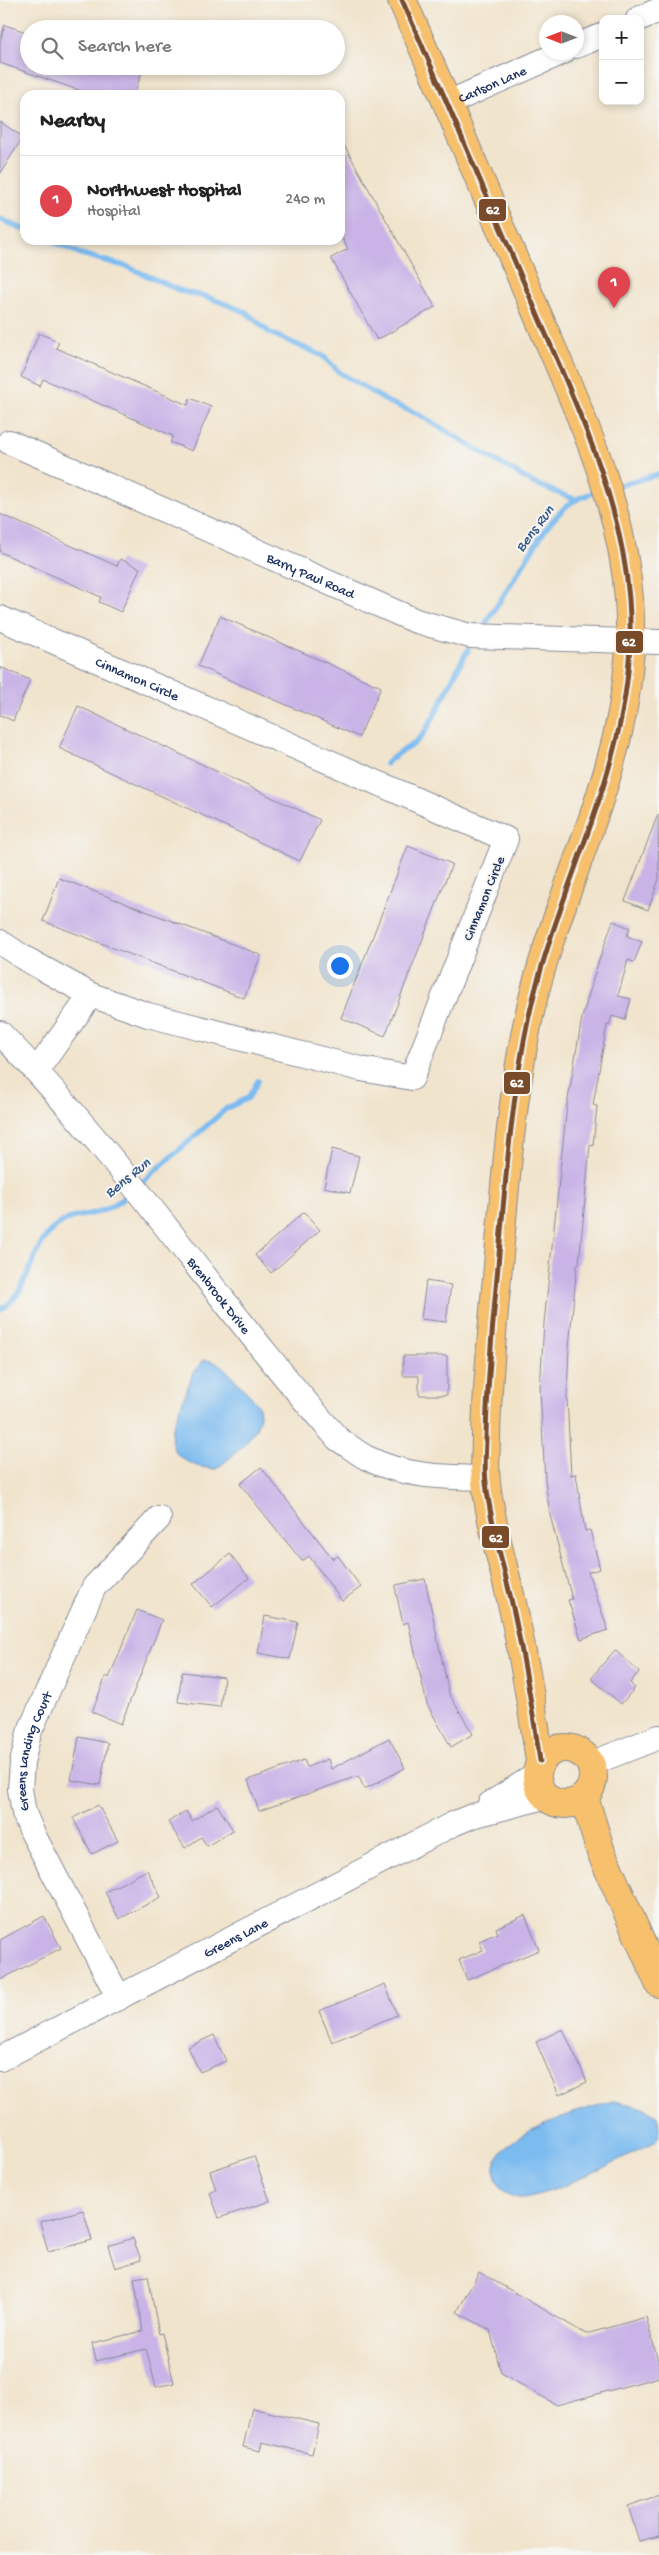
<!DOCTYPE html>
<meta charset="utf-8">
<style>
body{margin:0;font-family:"Gochi Hand",sans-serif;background:#f2f2f2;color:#222}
.controls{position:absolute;right:15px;top:15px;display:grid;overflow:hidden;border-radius:10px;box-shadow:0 2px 8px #0003}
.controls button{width:45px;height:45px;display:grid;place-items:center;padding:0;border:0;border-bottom:1px solid #e0e0e0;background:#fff;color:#222;font:25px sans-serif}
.compass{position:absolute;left:539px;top:15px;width:45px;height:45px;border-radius:50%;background:#fff;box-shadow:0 2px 8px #0003;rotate:270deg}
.you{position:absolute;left:339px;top:965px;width:18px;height:18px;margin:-12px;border:4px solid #fff;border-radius:50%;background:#1a73e8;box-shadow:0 0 0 8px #1a73e833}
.badge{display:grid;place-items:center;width:32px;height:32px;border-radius:50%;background:#2563eb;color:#fff;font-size:16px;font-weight:700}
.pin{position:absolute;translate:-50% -41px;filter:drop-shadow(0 1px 2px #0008)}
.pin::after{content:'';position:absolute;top:26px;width:18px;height:15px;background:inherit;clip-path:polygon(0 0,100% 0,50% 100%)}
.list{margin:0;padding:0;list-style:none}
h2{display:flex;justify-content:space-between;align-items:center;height:65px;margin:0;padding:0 20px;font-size:21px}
h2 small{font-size:16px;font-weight:400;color:#767676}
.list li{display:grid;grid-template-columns:32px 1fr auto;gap:15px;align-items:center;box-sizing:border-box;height:90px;padding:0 20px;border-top:1px solid #e0e0e0}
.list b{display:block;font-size:19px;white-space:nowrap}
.list p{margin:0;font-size:16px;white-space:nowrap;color:#767676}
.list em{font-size:16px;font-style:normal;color:#767676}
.icon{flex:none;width:28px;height:28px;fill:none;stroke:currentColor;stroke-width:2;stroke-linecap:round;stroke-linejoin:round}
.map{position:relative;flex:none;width:659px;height:2555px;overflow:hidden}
.search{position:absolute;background:#fff;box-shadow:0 2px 8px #0003;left:20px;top:20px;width:325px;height:55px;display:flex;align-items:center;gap:12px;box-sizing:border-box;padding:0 18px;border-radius:28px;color:#767676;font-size:19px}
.panel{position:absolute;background:#fff;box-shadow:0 2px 8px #0003;left:20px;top:90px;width:325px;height:155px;border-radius:15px}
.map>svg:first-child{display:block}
</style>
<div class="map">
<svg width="659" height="2555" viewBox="0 0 659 2555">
<rect width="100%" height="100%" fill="#f6f6f2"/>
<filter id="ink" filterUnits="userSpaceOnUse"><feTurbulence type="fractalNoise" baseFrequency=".02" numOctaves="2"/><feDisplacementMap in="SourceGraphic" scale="10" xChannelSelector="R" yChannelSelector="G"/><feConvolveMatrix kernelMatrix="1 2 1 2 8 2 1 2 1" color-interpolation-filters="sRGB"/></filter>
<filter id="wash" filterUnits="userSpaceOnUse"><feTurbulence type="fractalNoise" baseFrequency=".0096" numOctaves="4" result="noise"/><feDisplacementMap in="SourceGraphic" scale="20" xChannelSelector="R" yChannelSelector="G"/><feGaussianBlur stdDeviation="1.12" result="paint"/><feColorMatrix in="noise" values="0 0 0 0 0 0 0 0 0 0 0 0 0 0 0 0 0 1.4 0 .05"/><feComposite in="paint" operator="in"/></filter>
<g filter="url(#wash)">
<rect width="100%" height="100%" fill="#f1e4cd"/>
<path fill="#7cbbf0" stroke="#4c75a7" d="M205,1360c16,1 24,13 34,24 6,7 17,16 20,24 7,21 -28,50 -43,61 -13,-1 -23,-3 -33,-10 -22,-15 -7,-39 0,-59 6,-14 9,-32 22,-40z
M613,2101c13,3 33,5 43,14 3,5 3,15 3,21l-6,7c-35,16 -93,50 -130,55 -11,1 -20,-6 -25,-15 -24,-46 86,-73 115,-82z"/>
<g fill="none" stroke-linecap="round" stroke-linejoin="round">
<path stroke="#7cbbf0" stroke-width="5.5" d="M0,219l25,11
M49,240l32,14 47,13 53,24 29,7 36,14 24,21 53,23 16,16 49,30 30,12 115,69 41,16
M613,487l46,-13
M486,623l60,-95c20,-23 23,-28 53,-37
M386,764c12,-14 28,-16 38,-31 17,-26 28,-56 44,-83
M140,1184l87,-76 21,-10 10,-17
M0,1310c32,-18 28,-61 56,-84 16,-13 35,-9 50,-17 9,-4 18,-11 25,-18"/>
</g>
<g id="blocks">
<path fill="#c9b3e7" d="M5,25l24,8v33h96l17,6 -8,23h-41l-93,-32v-22z
M0,122l23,15 -23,37z
M340,138l95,169 -58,33 -46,-82 17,-9 -8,-15z
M39,333l20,9 -3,6 132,57 2,-7 21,9 -19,44 -22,-9 3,-6 -130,-57 -3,7 -19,-9z
M0,514l117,52 3,-7 20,9 -19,44 -22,-10 2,-5 -101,-45z
M220,616l161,71 -22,50 -161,-71z
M0,667l30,13 -17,41 -13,-6z
M78,706l242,114 -20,41 -241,-113z
M658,814l1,65 -11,31 -23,-9z
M408,846l44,18 -67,172 -44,-18z
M59,878l202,77 -17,43 -201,-77z
M613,921l17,7 -3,8 15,6 -8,20 -6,-2 -10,36 13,3 -6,21 -13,-4 -3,10 -2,-1 -14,80 4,1 -4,40 -3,-1 -11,119h-2l-8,83 -2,50 4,78 5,-1 9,57 5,-1 10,39 -12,3 20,58 -27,9 -13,-39 4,-1 -22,-84 -5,-35 -5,-91 4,-66 23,-218 15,-87 14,-49z
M332,1149l27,7 -9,37 -26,-6z
M304,1212l16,18 -49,43 -16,-18z
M426,1281l25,4 -5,37 -25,-3z
M403,1356h44v39h-28v-19h-16z
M261,1467l72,92 5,-3 23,31 -19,14 -33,-45 -7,5 -62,-77z
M230,1554l19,24 -37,29 -19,-23z
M425,1579l24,115 24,40 -22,13 -24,-43 -19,-82 -5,2 -7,-32v-7z
M137,1610l25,10 -41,104 -29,-12 14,-36 3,2z
M265,1616l33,6 -8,37 -32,-6z
M615,1650l24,22 -9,11 5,5 -14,16 -30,-26z
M182,1672l42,5 -4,30 -42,-5z
M79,1737l29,6 -8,42 -29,-5z
M389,1738l16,30 -40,21 -7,-13 -99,35 -11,-31 56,-20 3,7 21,-8 3,10z
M98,1805l20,36 -26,13 -19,-36z
M217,1805l16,25 -26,16 -6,-9 -16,11 -17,-26 18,-11 6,10z
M147,1870l14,27 -42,22 -14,-27z
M525,1915l14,35 -72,30 -8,-20 24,-10 -4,-9 19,-8 -2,-5z
M44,1916l17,32 -61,32v-40z
M385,1984l12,31 -65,27 -13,-31z
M563,2029l24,53 -28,13 -23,-53z
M214,2035l12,26 -26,11 -12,-25z
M254,2156l16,45 -51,17 -9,-25 6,-3 -6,-19z
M83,2210l9,30 -44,12 -8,-30z
M133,2238l8,22 -26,8 -7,-22z
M479,2272l107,62 60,-17 13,47v13l-102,28 -56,-32 -11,-43 -33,-18z
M148,2276l11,58 3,-1 12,50 -18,4 -10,-38 -50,12 -4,-18 51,-12 -9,-53z
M252,2408l67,16 -7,30 -50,-12 -2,9 -17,-4z
M659,2495v41l-20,5 -11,-35z"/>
</g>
</g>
<g filter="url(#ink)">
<use href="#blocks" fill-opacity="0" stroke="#868a96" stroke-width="1"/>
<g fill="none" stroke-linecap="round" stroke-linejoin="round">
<defs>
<g id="minor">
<path d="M638,19l21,-9"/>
<path d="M576,46l27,-11"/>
<path id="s1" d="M448,103l115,-51"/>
<path id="s2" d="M9,442l407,179 54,15 189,6"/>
<path id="s3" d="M0,618l506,221 -94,239 -51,-9 -213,-54 -57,-20 -67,-37 -24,-16"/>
<path id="s4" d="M0,1033c124,126 221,274 338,406 10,6 19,14 29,19 37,19 78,19 118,20"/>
<path d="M37,1070l54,-75"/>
<path d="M590,1764l69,-27"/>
<path d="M490,1804l46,-29"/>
<path id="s5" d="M119,1998l-87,-166 -8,-19 -4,-24 2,-26 7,-30 65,-146 65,-69"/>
<path id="s6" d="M0,2059l453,-235 19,-8 73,-19"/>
</g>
<path id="major" d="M402,0c45,101 87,202 131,304 40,95 88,190 96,295 12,154 -69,274 -100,417 -20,93 -25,188 -34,283 -4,45 -8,91 -9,137 0,15 -2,31 0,46 4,39 16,78 25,117 12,53 21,107 29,162
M537 1776a28 28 0 1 1 56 0a28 28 0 1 1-56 0Z
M584,1797l17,55 58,131"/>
</defs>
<use href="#minor" stroke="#868a96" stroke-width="26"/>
<use href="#major" stroke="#868a96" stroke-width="30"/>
<use href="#minor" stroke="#fff" stroke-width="24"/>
<use href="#major" stroke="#f7c06c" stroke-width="28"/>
<defs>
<path id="bus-1" d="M402,0c45,101 87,202 131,304 40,95 88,190 96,295 12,154 -69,274 -100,417 -20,93 -25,188 -34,283 -4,45 -8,91 -9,137 0,15 -2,31 0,46 4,39 16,78 25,117 12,53 21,107 29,162"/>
</defs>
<use href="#bus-1" stroke="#f6f6f2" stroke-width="9"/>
<use href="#bus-1" stroke="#7a4b2a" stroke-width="5"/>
</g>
</g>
<g text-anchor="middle" stroke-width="4" stroke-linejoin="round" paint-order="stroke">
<g font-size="14" fill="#1b2f5e" stroke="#f6f6f2">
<text dy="5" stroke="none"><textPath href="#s1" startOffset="48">Carlson Lane</textPath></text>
<text dy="5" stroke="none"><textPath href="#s2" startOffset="330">Barry Paul Road</textPath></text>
<text dy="5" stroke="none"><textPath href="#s3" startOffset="150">Cinnamon Circle</textPath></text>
<text transform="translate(483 898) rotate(-68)" y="5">Cinnamon Circle</text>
<text dy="5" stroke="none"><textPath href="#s4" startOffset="342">Brenbrook Drive</textPath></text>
<text dy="5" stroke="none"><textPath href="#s5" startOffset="272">Greens Landing Court</textPath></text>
<text dy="5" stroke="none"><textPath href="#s6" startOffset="265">Greens Lane</textPath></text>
</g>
<g font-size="15" font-style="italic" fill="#38598a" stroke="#f6f6f2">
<text transform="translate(534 528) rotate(-53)" y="5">Bens Run</text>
<text transform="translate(127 1177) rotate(-39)" y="5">Bens Run</text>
</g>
</g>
<g stroke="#f6f6f2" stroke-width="2">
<rect x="478" y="198" width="29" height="24" rx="5" fill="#7a4b2a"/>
<rect x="615" y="630" width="29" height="24" rx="5" fill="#7a4b2a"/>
<rect x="503" y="1071" width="28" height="24" rx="5" fill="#7a4b2a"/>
<rect x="481" y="1525" width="29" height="24" rx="5" fill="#7a4b2a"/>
</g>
<g font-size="14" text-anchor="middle" font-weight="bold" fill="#fff">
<text x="493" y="214">62</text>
<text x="629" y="646">62</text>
<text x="517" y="1087">62</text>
<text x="496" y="1542">62</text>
</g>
</svg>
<div class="controls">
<button>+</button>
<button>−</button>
</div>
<svg class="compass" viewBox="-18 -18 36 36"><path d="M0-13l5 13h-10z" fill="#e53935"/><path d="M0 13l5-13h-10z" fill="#767676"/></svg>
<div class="you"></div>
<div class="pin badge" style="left:614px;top:308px;background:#e0444e">1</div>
<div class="search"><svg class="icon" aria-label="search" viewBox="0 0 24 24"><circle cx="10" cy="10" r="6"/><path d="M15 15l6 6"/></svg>Search here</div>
<section class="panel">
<h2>Nearby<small></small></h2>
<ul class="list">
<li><span class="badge" style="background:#e0444e">1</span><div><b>Northwest Hospital</b><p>Hospital</p></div><em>240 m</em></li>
</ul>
</section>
</div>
